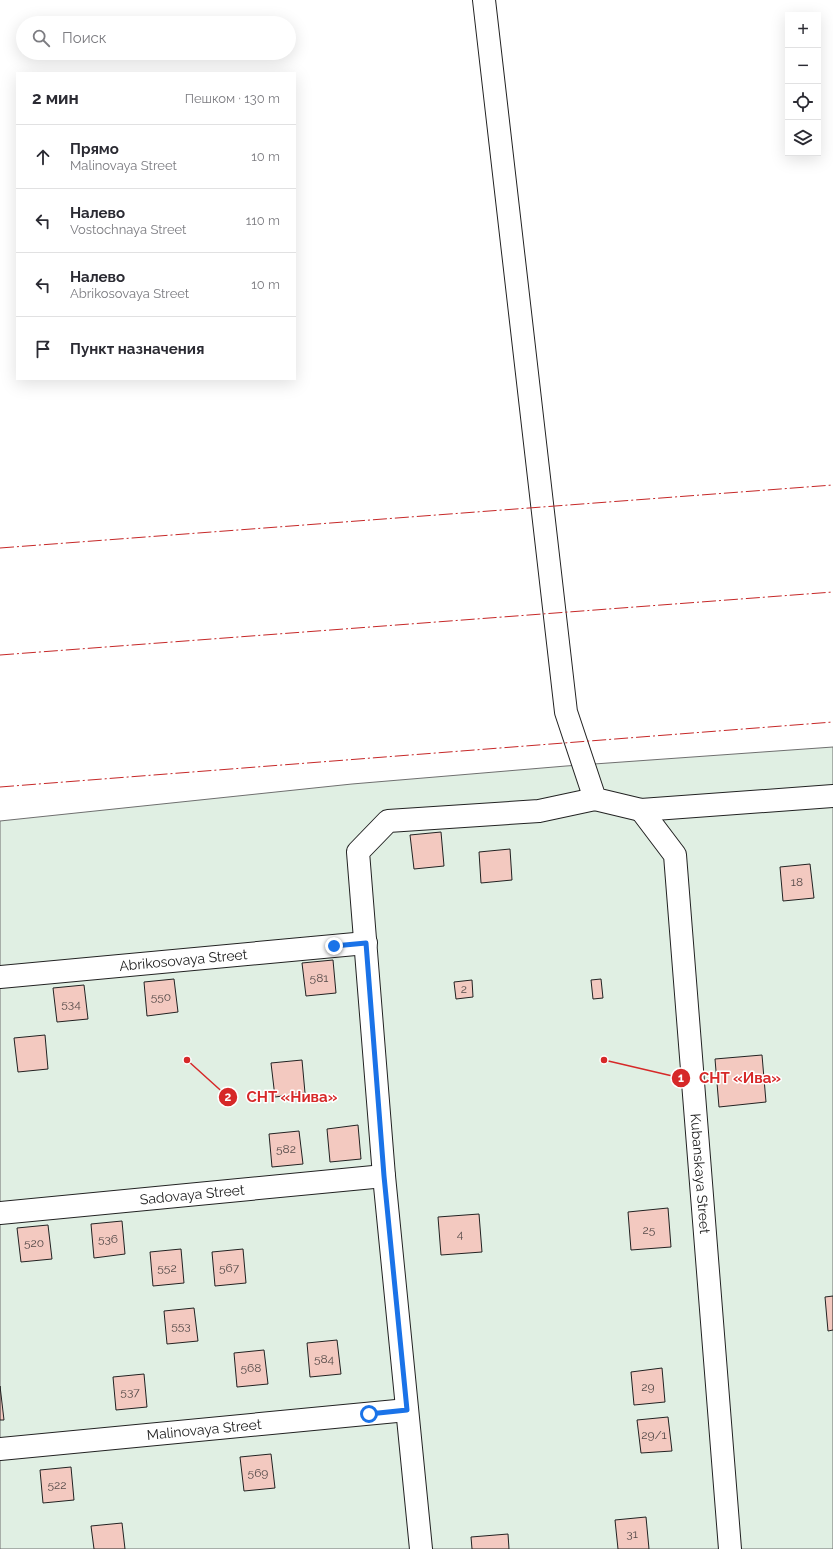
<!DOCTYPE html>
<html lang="ru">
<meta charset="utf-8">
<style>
body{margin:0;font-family:Raleway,sans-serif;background:#f2f2f3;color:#2b2b33}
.controls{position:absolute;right:12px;top:12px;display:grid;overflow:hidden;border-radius:0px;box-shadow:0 4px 16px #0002}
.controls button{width:36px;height:36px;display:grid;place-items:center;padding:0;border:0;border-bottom:1px solid #e1e1e2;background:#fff;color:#2b2b33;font:20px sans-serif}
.stop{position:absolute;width:12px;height:12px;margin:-9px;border:3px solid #1a73e8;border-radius:50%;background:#fff}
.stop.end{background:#1a73e8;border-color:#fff;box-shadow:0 1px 4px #0008}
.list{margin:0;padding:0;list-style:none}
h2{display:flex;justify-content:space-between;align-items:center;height:52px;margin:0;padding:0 16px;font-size:17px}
h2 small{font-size:13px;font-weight:400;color:#7c7c81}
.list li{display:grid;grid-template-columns:26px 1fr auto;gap:12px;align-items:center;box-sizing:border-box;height:64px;padding:0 16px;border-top:1px solid #e1e1e2}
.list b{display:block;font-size:15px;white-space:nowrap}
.list p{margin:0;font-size:13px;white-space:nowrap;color:#7c7c81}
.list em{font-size:13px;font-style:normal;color:#7c7c81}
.icon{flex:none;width:22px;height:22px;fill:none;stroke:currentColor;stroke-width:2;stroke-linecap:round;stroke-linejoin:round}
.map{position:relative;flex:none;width:833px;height:1549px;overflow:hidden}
.search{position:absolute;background:#fff;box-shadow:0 4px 16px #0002;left:16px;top:16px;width:280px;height:44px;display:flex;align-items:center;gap:10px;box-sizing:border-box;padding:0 14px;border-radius:22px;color:#7c7c81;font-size:15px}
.panel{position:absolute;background:#fff;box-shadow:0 4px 16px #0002;left:16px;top:72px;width:280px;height:308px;border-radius:0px}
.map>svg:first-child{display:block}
</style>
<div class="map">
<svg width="833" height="1549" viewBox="0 0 833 1549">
<rect width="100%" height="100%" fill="#fff"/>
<path fill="#e0efe3" stroke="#6f6f6f" d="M833,747v802h-833v-728l352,-37 214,-18z"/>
<path fill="#f3c9c0" stroke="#222" d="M441,832l3,34 -30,3 -4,-34z
M510,849l2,31 -31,3 -2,-31z
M810,864l4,34 -31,3 -3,-34z
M333,960l3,33 -30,3 -4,-33z
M174,979l4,33 -31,4 -3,-34z
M601,979l2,19 -10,1 -2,-19z
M472,980l1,17 -17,2 -2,-17z
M84,985l4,34 -31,3 -4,-34z
M45,1035l3,34 -30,3 -4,-34z
M762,1055l4,47 -47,5 -4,-48z
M302,1060l3,33 -30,4 -4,-34z
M358,1125l3,34 -31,3 -3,-33z
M299,1131l4,33 -31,3 -3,-33z
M668,1208l3,39 -40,3 -3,-38z
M479,1214l3,38 -41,3 -3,-38z
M122,1221l3,33 -31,4 -3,-34z
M48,1225l4,34 -31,3 -4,-34z
M181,1249l3,34 -31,3 -3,-34z
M243,1249l3,34 -31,3 -3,-34z
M833,1296v34l-5,1 -3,-34z
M194,1308l4,33 -31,3 -3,-33z
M337,1340l4,34 -31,3 -3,-34z
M264,1350l4,34 -31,3 -3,-34z
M662,1368l3,34 -31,3 -3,-33z
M144,1374l3,33 -31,3 -3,-33z
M0,1386l4,34h-4z
M668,1417l4,34 -31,2 -4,-33z
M271,1454l4,34 -31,3 -4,-34z
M71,1467l3,33 -31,3 -3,-33z
M646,1517l3,32h-31l-3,-29z
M122,1523l3,26h-31l-3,-23z
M508,1534l1,15h-37l-1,-12z"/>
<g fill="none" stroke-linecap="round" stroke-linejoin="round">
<defs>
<g id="minor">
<path d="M484,0l82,712 29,87 46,11 192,-14"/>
<path id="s1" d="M641,810l34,45 55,694"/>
<path id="s2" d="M0,977l366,-34"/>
<path id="s3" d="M0,1213l384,-37"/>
<path id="s4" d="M0,1449l407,-39"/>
<path d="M421,1549l-37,-373 -26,-324 30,-31 151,-10 56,-12"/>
</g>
</defs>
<use href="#minor" stroke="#222" stroke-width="24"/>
<use href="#minor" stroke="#fff" stroke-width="22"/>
<path stroke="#c62828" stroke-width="1" stroke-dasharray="14 3 2 3" stroke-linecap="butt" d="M0,548l833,-63
M0,655l833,-63
M0,787l833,-65"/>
</g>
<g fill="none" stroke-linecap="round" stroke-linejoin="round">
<path stroke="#1a73e8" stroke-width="5" d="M334,946l32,-3 18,233 23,234 -38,4"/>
</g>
<g text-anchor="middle" stroke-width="3" stroke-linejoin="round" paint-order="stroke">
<g font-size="12" fill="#564c4a">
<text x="797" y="886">18</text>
<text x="319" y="982">581</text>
<text x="464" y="993">2</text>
<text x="161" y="1001">550</text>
<text x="71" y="1008">534</text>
<text x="286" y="1153">582</text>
<text x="649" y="1234">25</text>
<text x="460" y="1238">4</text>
<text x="108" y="1243">536</text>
<text x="34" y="1247">520</text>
<text x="167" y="1272">552</text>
<text x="229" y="1272">567</text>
<text x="181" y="1330">553</text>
<text x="324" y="1363">584</text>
<text x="251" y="1372">568</text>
<text x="648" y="1391">29</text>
<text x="130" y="1396">537</text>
<text x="654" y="1439">29/1</text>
<text x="258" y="1477">569</text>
<text x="57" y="1489">522</text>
<text x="632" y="1538">31</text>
</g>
<g font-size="14" fill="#222" stroke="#fff">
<text dy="5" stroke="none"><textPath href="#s2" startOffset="184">Abrikosovaya Street</textPath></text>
<text dy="5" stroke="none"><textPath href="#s1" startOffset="376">Kubanskaya Street</textPath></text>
<text dy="5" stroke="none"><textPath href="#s3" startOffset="193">Sadovaya Street</textPath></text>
<text dy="5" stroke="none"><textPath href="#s4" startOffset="205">Malinovaya Street</textPath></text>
</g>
</g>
<path fill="none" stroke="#d62828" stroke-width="1.5" d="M604 1060L681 1078M187 1060L228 1097"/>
<g fill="#d62828" stroke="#fff" stroke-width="1.5">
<circle cx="604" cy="1060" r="4"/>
<circle cx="187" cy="1060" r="4"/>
<circle cx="681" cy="1078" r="10"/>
<circle cx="228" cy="1097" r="10"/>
</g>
<g font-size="12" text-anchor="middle" font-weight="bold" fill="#fff">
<text x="681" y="1082">1</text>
<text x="228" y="1101">2</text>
</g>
<g font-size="15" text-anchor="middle" font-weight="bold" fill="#d62828" stroke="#fff" stroke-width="3" stroke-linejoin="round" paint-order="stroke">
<text x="740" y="1083">СНТ «Ива»</text>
<text x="292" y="1102">СНТ «Нива»</text>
</g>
</svg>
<div class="controls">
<button>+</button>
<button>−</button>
<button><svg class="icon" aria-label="locate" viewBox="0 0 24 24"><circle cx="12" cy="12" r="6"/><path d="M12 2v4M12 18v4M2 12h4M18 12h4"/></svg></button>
<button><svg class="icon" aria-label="layers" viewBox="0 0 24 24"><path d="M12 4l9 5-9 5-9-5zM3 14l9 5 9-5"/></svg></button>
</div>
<div class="stop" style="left:369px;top:1414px"></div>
<div class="stop end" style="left:334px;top:946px"></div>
<div class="search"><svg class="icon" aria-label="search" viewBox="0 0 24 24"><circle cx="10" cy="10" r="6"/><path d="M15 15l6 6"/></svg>Поиск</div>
<section class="panel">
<h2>2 мин<small>Пешком · 130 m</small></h2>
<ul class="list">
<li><svg class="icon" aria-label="ahead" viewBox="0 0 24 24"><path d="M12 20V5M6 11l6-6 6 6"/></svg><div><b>Прямо</b><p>Malinovaya Street</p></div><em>10 m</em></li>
<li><svg class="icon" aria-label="left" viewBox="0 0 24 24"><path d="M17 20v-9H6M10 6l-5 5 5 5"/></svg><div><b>Налево</b><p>Vostochnaya Street</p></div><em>110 m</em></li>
<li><svg class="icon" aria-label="left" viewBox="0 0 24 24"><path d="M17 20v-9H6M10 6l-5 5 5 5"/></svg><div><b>Налево</b><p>Abrikosovaya Street</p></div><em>10 m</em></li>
<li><svg class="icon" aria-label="arrive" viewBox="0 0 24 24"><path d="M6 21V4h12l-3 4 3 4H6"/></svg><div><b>Пункт назначения</b></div></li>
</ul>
</section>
</div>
